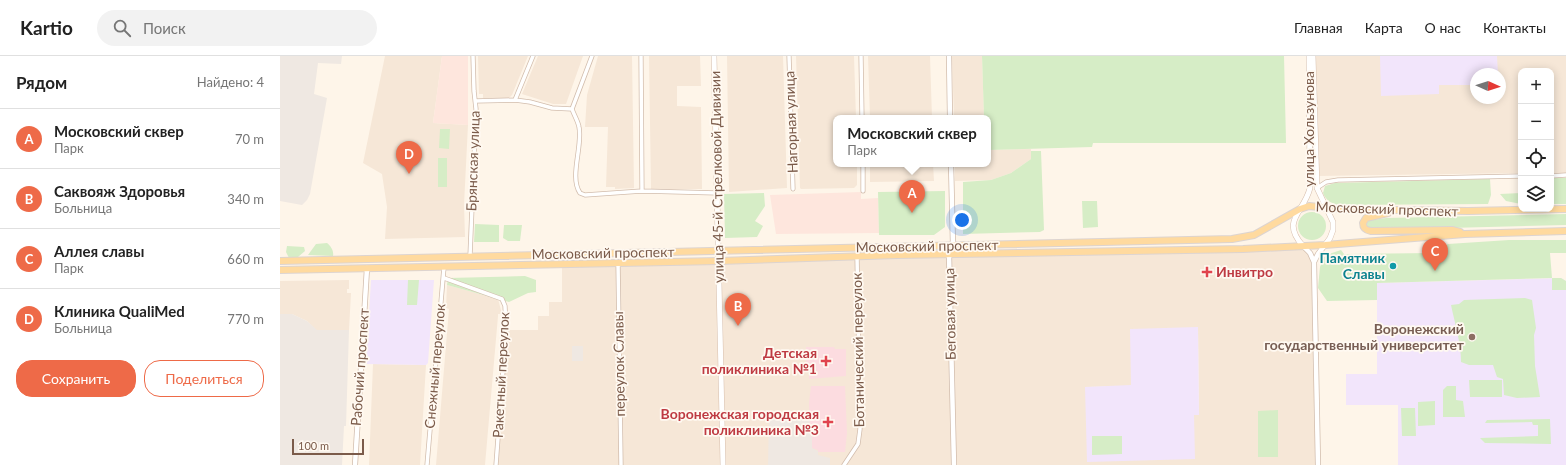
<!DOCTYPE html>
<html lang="ru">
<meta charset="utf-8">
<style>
body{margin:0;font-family:Lato,sans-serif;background:#f2f2f2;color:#222}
.controls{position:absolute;right:12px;top:12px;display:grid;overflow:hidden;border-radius:8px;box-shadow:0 2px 10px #0003}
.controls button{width:36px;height:36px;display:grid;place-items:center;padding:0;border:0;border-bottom:1px solid #e0e0e0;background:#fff;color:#222;font:20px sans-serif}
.compass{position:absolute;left:1190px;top:12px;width:36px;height:36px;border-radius:50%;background:#fff;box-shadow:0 2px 10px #0003;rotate:93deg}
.scale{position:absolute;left:12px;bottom:10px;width:72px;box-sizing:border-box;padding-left:4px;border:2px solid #7b5b4a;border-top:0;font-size:11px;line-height:14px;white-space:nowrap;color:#7b5b4a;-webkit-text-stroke:3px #fff9f1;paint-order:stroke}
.you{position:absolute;left:682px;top:164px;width:14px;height:14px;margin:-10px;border:3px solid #fff;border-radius:50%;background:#1a73e8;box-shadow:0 0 0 6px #1a73e833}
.badge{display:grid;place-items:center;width:26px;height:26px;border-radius:50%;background:#ee6a48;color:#fff;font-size:13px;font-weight:700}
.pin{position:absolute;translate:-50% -33px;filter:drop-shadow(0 1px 2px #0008)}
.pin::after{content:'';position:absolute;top:21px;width:14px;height:12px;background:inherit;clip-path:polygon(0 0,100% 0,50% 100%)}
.popup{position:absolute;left:553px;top:59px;width:158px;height:52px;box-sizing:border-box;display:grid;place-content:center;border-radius:8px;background:#fff;filter:drop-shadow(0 1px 3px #0005);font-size:13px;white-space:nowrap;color:#767676}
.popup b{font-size:15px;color:#222}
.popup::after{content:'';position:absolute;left:50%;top:100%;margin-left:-8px;border:8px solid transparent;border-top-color:#fff}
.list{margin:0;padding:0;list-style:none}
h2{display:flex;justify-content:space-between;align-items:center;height:52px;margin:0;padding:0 16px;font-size:17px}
h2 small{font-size:13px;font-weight:400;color:#767676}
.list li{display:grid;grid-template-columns:26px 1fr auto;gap:12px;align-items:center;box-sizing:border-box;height:60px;padding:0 16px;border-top:1px solid #e0e0e0}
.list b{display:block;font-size:15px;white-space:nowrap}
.list p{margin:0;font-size:13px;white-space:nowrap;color:#767676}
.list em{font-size:13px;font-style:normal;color:#767676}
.actions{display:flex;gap:8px;padding:12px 16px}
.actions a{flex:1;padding:9px 0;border:1px solid #ee6a48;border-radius:16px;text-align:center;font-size:14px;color:#ee6a48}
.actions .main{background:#ee6a48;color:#fff}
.icon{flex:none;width:22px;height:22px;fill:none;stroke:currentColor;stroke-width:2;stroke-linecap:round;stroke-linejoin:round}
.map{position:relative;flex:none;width:1286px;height:409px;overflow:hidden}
header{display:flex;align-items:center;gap:24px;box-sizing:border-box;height:56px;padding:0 20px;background:#fff;border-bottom:1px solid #e0e0e0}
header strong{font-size:19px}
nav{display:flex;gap:22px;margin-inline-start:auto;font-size:14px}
.search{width:280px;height:36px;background:#f2f2f2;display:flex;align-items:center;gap:10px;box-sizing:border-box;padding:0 14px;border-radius:22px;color:#767676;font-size:15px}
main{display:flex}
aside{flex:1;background:#fff}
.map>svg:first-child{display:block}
</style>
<header>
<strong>Kartio</strong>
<div class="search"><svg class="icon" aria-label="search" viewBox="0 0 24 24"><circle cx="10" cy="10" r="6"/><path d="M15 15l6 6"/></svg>Поиск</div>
<nav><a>Главная</a><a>Карта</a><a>О нас</a><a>Контакты</a></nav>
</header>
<main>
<aside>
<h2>Рядом<small>Найдено: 4</small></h2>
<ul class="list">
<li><span class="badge">A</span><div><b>Московский сквер</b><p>Парк</p></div><em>70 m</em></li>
<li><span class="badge">B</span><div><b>Саквояж Здоровья</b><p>Больница</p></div><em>340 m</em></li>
<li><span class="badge">C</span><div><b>Аллея славы</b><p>Парк</p></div><em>660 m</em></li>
<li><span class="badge">D</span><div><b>Клиника QualiMed</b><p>Больница</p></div><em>770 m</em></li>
</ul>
<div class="actions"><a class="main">Сохранить</a><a>Поделиться</a></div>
</aside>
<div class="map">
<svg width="1286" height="409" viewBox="0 0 1286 409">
<rect width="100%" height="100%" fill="#fef5e9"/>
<path fill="#f6e7d7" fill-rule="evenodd" d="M105,0h57l-9,67 35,2 -4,80 1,32 -80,2 2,-32 -5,-33 -19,-11z
M198,0h50l-16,39 -3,3h-26v-4h-4z
M258,0h45l-17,48h-13l-31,-10z
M318,0h34l2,132 -19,1v-2h-9l2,-60h-23l2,-32z
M369,0h51l1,30h-24v20l24,1 1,82h-51z
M447,0h56l4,132 -58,4z
M516,0h58l2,62h-20v46h21v21l-3,3 -53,1 -1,-1z
M588,0h62l2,62h-62z
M672,0h30l2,62h-30z
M1036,0h250v117h-15v-102h-30v102l-203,3zM1196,18h24v24h-24z
M751,93v10l-20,14 -20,7 -36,1v-17h33v-14z
M590,108h63l1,17 -64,1z
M1023,190l11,16 4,203h-822l10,-135h32v-14h11v-14h13v-38zM918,272l1,87h-5v44l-109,-72 46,-1z
M69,224v9h-2v4h4l-2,37h-33l-9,-9 -15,-7h-12v-33z
M167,229l51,14 4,15h-4v2l-13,149h-49l13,-156 -3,-1z
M93,308l53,1 -6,100h-51z"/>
<path fill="#fee6dd" d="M162,0h26v69l-35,-2z
M581,136v7l17,-1 1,35 -103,1 -6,-39z"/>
<path fill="#efe8e2" d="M0,0h62l-1,8 -23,-1 -4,31 13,4 -17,96 -3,6 -5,5 -22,-4z
M0,258h12l15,7 10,9h32l-3,96h-2l-2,39h-62z
M292,290h11v15h-11z
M511,355l19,1v22l2,1v13l6,3v4l12,3v7h-62l1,-48 21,-2z"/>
<path fill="#f2e5fb" d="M1100,0h117l1,18h-22v11h-37v9l-58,2z
M1281,222l5,3v184h-168v-60h-52v-31h31v-91z
M91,224h63l-6,83 -2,2 -60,-1z
M918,271l1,88h-5l1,44 -108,3 -2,-75 46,-2 -1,-56z"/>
<path fill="#fcdce0" d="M526,291h28l1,2h11v27l-37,3v-11h-3z
M531,330h34l2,47 -2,19h-27v-2l-6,-2v-13l-2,-1 -1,-31z"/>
<path fill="#d6edc6" d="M702,0h302l2,87h-193l-1,4 -104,3v-32h-4z
M160,73h10l-1,20 -10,-1z
M751,95h10l3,79 -4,2 -77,2v-52l28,-2 20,-7 20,-14z
M158,102h9v29h-9z
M1271,122h15v26h-15z
M1210,123l1,16 -3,9 -148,1c-8,-1 -14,-4 -17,-12l2,-7 10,-3z
M665,135v36l-11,8h-55l-1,-43z
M484,137l1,13 -10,15 8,5 -6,11 -32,1 -1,-44z
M1241,137v11l-15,-3 -6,-7z
M802,145h15l1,26 -15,1z
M1018 170a14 14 0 1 1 28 0a14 14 0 1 1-28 0Z
M1286,158v11l-194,5 -7,-2 1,-7 20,-3z
M195,168l24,1v17h-25z
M224,169h18l-2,16h-12l-5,-3z
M1229,184h57v13h-16l2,25h9l5,3v9h-14v-12l-175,5v17l-50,1 -9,-13 2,-21 4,-10 5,-3 12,-4 3,4 89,-1 15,-9z
M47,187c4,3 7,8 6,13l-25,-1 8,-11z
M7,190l17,1 1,4 -7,6 -9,1 -3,-6z
M245,220l11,4v12l-8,1 -19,9 -62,-17 1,-7z
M128,224h11l-2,25h-10z
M1245,242l7,2 4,28 -2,7 1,31 5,31 -23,1 -13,-3 -1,-16 -6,-2 -4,-12h-24l-8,-3c0,-19 -6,-38 -10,-57l8,-1 5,-4z
M1189,324h33v17h-32z
M1167,330h9v14l7,1 2,16h-22v-27z
M1155,345v24l-17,1v-24z
M1121,352h14l1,28h-14z
M998,354v47h-20v-46z
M1270,363l1,25 -66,-1 -5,-5 58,-2v-11h-5l-1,-3 -47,1 2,-3z
M812,380h30v18l-30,1z"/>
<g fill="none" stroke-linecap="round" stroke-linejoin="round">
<defs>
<path id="minor" d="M361,0l1,135
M509,0l4,133
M581,0l1,62
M235,44l18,-44
M195,45l40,-1 15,2 22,6 20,1c2,6 6,12 7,18 4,19 -10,50 1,66l5,2 57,-4 75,2
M292,53l20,-53
M583,108v27
M1271,120l15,-1
M1037,132l9,-6 12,-2 183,-4
M190,200l6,-147 -2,-18 -1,-35
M338,207l3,202
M164,222l58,21 3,7 1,24 -10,135
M147,409l17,-198
M564,409l14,-21 2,-15 -3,-173"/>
<path id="tertiary" d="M669,0l1,62
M671,108l2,82 -4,8 5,211
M1023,190l7,7 4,9 4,203
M1034,206l4,-8 7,-9
M75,409l12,-197"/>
<path id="secondary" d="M434,0l9,409
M1033,0l4,132 16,34v8l-3,8 -5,7
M1023,190c-23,-26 1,-33 7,-58l-1,-132"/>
<path id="primary" d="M1108,157l-22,5 -3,5c0,5 2,7 8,8l81,-1 8,2
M0,205l952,-22 22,-4 46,-26 9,-3 39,4h53l67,1 98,-2
M0,214l439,-9 178,-6 346,-6 82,-4 140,-11 101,-3"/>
</defs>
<use href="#minor" stroke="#d2bdad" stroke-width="5"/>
<use href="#tertiary" stroke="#d2bdad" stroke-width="6"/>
<use href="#secondary" stroke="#d7bfad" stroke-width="6"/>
<use href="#primary" stroke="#ddd4d0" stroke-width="8"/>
<use href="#minor" stroke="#fff" stroke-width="3.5"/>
<use href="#tertiary" stroke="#fff" stroke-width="4.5"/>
<use href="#secondary" stroke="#fff" stroke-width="5"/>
<use href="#primary" stroke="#ffda9f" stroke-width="6"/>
</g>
<circle fill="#0f9aa8" stroke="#fff9f1" stroke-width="1.5" cx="1113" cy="210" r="4"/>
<g fill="#e0444e" stroke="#fff9f1" stroke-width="1.5">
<path d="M925 210h4v4h4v4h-4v4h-4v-4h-4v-4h4z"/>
<path d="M544 299h4v4h4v4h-4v4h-4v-4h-4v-4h4z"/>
<path d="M546 360h4v4h4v4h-4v4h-4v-4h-4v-4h4z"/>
</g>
<circle fill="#8d6e63" stroke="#fff9f1" stroke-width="1.5" cx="1192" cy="281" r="4"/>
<g text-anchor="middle" stroke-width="3.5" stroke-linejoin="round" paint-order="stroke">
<g font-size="14" fill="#7b5b4a" stroke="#fff9f1">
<text transform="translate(511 66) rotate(-92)" y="5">Нагорная улица</text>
<text transform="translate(1029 73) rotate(-90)" y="5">улица Хользунова</text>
<text transform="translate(193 105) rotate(-88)" y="5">Брянская улица</text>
<text transform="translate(437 121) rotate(-91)" y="5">улица 45-й Стрелковой Дивизии</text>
<text transform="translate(1107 153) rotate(2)" y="5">Московский проспект</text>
<text transform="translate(647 190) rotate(-1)" y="5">Московский проспект</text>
<text transform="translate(323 197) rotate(-1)" y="5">Московский проспект</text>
<text transform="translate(670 258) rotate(-91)" y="5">Беговая улица</text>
<text transform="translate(578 294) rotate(-91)" y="5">Ботанический переулок</text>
<text transform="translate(339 308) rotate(-91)" y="5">переулок Славы</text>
<text transform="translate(155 310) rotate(-85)" y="5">Снежный переулок</text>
<text transform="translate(80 311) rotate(-86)" y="5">Рабочий проспект</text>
<text transform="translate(221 319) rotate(-87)" y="5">Ракетный переулок</text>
</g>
<g font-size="14" font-weight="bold" fill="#0d838f" stroke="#fff9f1" text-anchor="end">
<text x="1105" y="207">Памятник<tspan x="1105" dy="16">Славы</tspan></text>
</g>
<g font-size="14" font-weight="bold" fill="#be3a42" stroke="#fff9f1" text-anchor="end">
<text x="936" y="221" text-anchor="start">Инвитро</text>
<text x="537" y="302">Детская<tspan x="537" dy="16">поликлиника №1</tspan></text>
<text x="539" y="363">Воронежская городская<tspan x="539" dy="16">поликлиника №3</tspan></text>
</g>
<g font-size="14" font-weight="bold" fill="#785e54" stroke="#fff9f1" text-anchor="end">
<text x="1184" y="278">Воронежский<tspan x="1184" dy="16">государственный университет</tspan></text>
</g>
</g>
</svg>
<div class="controls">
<button>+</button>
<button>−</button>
<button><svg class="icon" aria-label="locate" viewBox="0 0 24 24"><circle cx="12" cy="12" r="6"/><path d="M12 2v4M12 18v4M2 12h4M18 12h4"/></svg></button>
<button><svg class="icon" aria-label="layers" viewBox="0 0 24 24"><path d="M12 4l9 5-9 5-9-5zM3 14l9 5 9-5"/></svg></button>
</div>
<svg class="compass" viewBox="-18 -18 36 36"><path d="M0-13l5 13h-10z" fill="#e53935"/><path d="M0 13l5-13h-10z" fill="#767676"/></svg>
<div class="scale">100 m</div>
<div class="you"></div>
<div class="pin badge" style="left:632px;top:157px">A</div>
<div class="popup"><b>Московский сквер</b>Парк</div>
<div class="pin badge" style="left:458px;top:270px">B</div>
<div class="pin badge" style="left:1155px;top:215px">C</div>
<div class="pin badge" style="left:129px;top:118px">D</div>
</div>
</main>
